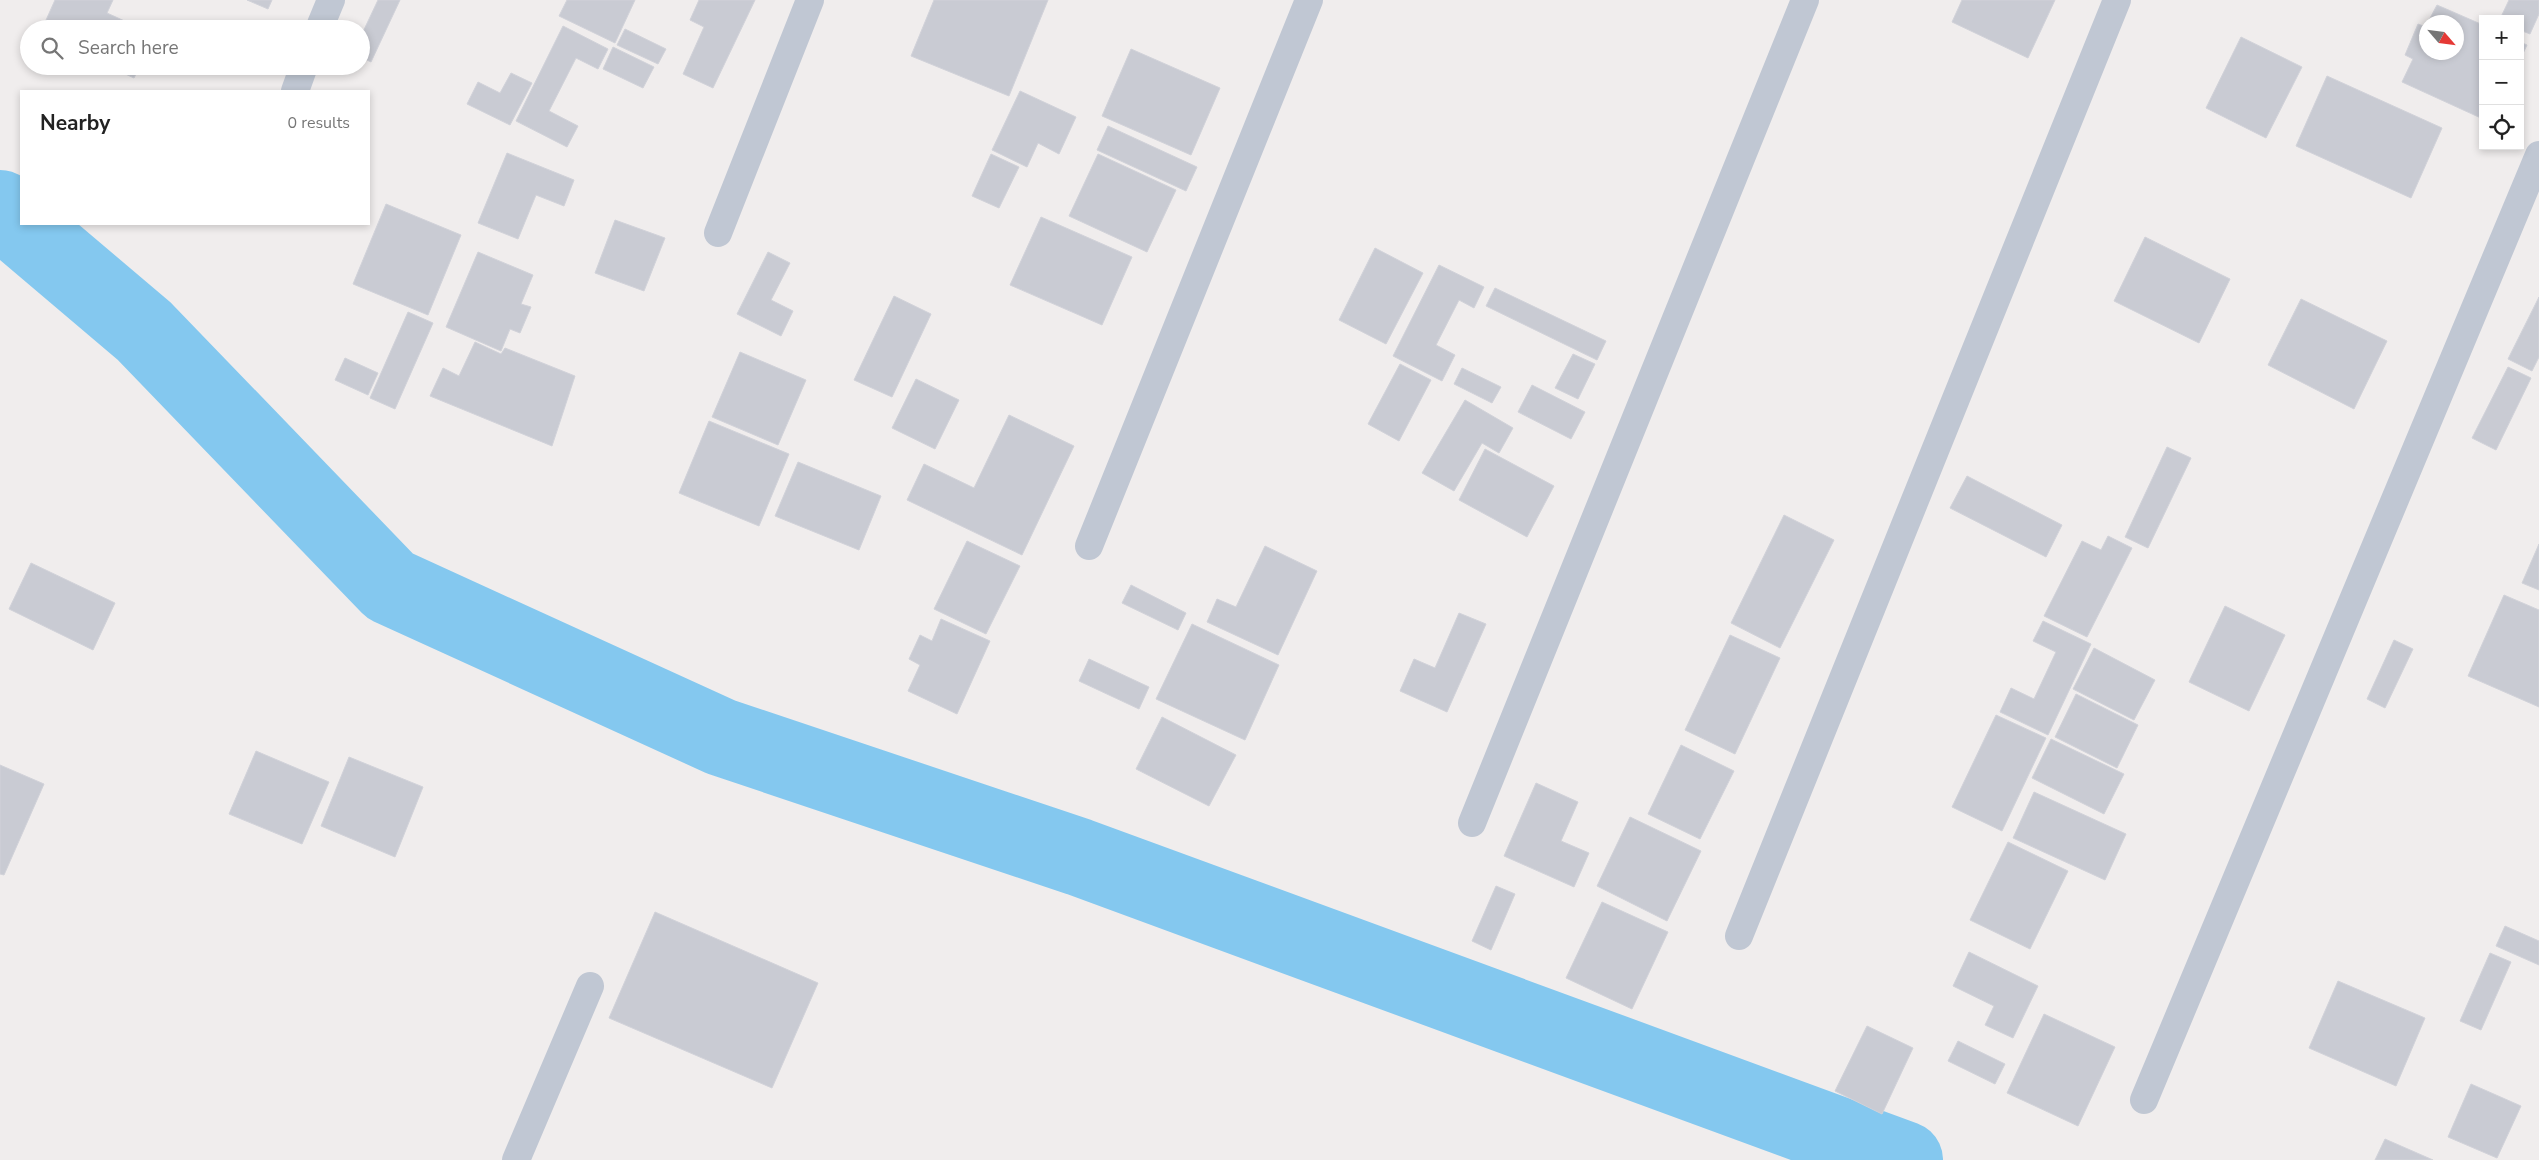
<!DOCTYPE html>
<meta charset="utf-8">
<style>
body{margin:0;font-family:"Nunito Sans",sans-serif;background:#f6f6f6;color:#222}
.controls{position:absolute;right:15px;top:15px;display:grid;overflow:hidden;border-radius:0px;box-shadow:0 2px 8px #0003}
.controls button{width:45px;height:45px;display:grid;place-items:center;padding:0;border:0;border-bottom:1px solid #e0e0e0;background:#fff;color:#222;font:25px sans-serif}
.compass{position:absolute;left:2419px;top:15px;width:45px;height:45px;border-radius:50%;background:#fff;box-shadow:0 2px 8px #0003;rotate:118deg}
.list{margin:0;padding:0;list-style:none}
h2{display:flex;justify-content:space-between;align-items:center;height:65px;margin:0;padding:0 20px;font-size:21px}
h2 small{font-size:16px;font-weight:400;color:#767676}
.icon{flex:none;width:28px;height:28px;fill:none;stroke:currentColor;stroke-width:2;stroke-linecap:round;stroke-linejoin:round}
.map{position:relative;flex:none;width:2539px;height:1160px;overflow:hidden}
.search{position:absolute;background:#fff;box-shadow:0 2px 8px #0003;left:20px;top:20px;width:350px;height:55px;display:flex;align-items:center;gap:12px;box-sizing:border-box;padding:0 18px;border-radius:28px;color:#767676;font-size:19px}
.panel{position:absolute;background:#fff;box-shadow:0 2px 8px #0003;left:20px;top:90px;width:350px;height:135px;border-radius:0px}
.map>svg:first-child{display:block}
</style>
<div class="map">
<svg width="2539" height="1160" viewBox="0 0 2539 1160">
<rect width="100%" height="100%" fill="#f0eded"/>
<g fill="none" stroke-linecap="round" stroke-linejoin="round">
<path stroke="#84c8ef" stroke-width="78" d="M0,209l144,122 246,255 331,151 358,120 825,303"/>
</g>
<path fill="#c9cbd3" stroke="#d1d2d9" d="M55,0h58l-6,13 35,16h-100z
M247,0h25l-4,9z
M378,0h22l-29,62 -10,-5v-21z
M567,0h68l-20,43 -56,-27z
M699,0h56l-42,88 -30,-14 21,-47 -14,-7z
M934,0h114l-39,96 -98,-40z
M1962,0h93l-27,58 -76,-36z
M2509,0h30v14l-9,20 -10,-4v-11h-20z
M2437,5l46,20v94l-81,-37 11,-23 -8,-4 13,-31 8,3v25h30v-30h-28z
M563,26l45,23 -10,20 -22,-11 -27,53 29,15 -11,21 -51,-26z
M625,29l41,20 -8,15 -41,-19z
M2241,37l61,30 -36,71 -60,-30z
M2520,42l7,3 -7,15z
M613,47l41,20 -11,21 -40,-19z
M1131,49l89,39 -29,67 -89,-39z
M108,66h32l-6,12z
M511,73l21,10 -22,42 -43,-21 11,-22 22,11z
M2327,76l115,52 -31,70 -115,-52z
M1020,91l56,26 -17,37 -21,-11 -11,24 -35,-17z
M1108,126l89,41 -11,24 -89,-41z
M507,153l67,27 -10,26 -28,-11 -18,44 -40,-16z
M991,154l28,13 -20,41 -27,-12z
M1098,154l78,36 -29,62 -78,-36z
M386,204l75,31 -33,80 -75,-31z
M1041,217l91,40 -30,68 -92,-40z
M615,220l50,18 -21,53 -49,-18z
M2145,237l85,42 -31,64 -85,-42z
M1375,248l48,25 -37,71 -47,-24z
M478,252l55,23 -12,29 10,3 -11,26 -10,-4 -9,22 -55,-24z
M768,252l22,11 -19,37 22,11 -12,25 -44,-22z
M1439,265l45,22 -10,21 -15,-8 -23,45 19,10 -13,26 -49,-25z
M1495,288l111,53 -9,19 -111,-54z
M894,296l37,18 -39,83 -38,-17z
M2539,297v60l-7,14 -24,-12z
M2301,299l86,42 -33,68 -86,-44z
M408,312l25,11 -38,86 -25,-11z
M475,342l26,12 4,-6 70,28 -23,70 -122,-50 13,-28 16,8z
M740,352l66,28 -28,65 -66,-28z
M1573,354l22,10 -17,35 -23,-11z
M345,358l33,15 -10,22 -33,-15z
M1400,364l31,16 -32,61 -31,-17z
M2508,367l23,11 -35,72 -24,-12z
M1462,368l39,19 -9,16 -38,-19z
M916,379l43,21 -24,49 -43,-21z
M1532,385l53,27 -14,27 -53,-27z
M1465,400l48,28 -14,25 -17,-10 -28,48 -32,-18z
M1009,415l65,31 -52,109 -115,-55 17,-36 50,24z
M709,421l80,33 -30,72 -80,-33z
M2167,447l24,11 -43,90 -23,-11z
M1485,449l69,37 -27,51 -68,-37z
M798,462l83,34 -22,54 -84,-34z
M1967,476l95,49 -16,32 -96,-49z
M1784,515l50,25 -54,108 -49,-25z
M2108,536l24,12 -45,89 -43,-21 38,-75 19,9z
M967,541l53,25 -34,68 -52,-25z
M2539,544v46l-17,-7z
M1265,546l52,25 -39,84 -71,-33 10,-23 19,8z
M31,563l84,40 -22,47 -84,-41z
M1131,585l55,28 -8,17 -56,-27z
M2504,595l35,15v97l-71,-31z
M2225,606l60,29 -36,76 -60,-29z
M1459,613l27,11 -39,88 -47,-21 14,-32 21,9z
M941,619l49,22 -33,73 -49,-23 12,-26 -11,-6 11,-24 12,6z
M2043,621l48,23 -43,91 -48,-23 11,-24 23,11 22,-47 -23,-11z
M1192,624l87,41 -34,75 -89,-41z
M1730,635l50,23 -45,96 -50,-24z
M2394,640l19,9 -28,59 -18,-9z
M2094,648l61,32 -21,40 -61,-31z
M1089,659l60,28 -10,22 -60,-28z
M2076,694l62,31 -21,43 -62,-31z
M1996,715l50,23 -44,93 -50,-24z
M1162,717l74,38 -27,51 -73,-37z
M2051,739l73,35 -20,40 -72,-36z
M1681,745l53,26 -34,68 -52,-25z
M256,751l73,31 -27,62 -73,-30z
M349,757l74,30 -28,70 -74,-31z
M0,765l44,19 -40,91 -4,-1z
M1536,783l42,19 -17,39 28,12 -15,34 -70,-31z
M2034,792l92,42 -21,46 -92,-42z
M1630,817l71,34 -34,70 -70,-35z
M2008,842l60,29 -38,78 -60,-29z
M1496,886l19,8 -24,56 -19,-9z
M1602,902l66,30 -36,77 -66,-31z
M655,912l163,71 -46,105 -163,-70z
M2505,926l34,15v24l-43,-19z
M1969,952l69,34 -25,52 -28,-13 9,-19 -41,-20z
M2490,953l21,9 -30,68 -21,-9z
M2338,981l87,37 -29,68 -87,-38z
M2044,1014l71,33 -37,79 -71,-33z
M1867,1026l46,22 -31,66 -47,-23z
M1958,1041l47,23 -10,20 -47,-23z
M2471,1084l50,22 -24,52 -49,-21z
M2385,1139l48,21h-58z"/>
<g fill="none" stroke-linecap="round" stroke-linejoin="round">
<path stroke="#c0c7d3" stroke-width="28" d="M319,29l12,-29
M295,91l9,-25
M718,233l92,-233
M1089,546l220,-546
M1472,823l333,-823
M1739,936l378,-936
M2144,1100l395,-945
M516,1160l74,-174"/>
</g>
</svg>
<div class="controls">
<button>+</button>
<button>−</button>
<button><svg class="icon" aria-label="locate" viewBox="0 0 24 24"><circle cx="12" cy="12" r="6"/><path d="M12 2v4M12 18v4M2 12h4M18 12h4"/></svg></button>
</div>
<svg class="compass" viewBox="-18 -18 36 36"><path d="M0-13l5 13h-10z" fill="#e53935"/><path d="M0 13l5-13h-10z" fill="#767676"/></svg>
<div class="search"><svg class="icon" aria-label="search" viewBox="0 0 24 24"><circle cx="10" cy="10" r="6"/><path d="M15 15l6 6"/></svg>Search here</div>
<section class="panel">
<h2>Nearby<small>0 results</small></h2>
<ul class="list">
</ul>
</section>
</div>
